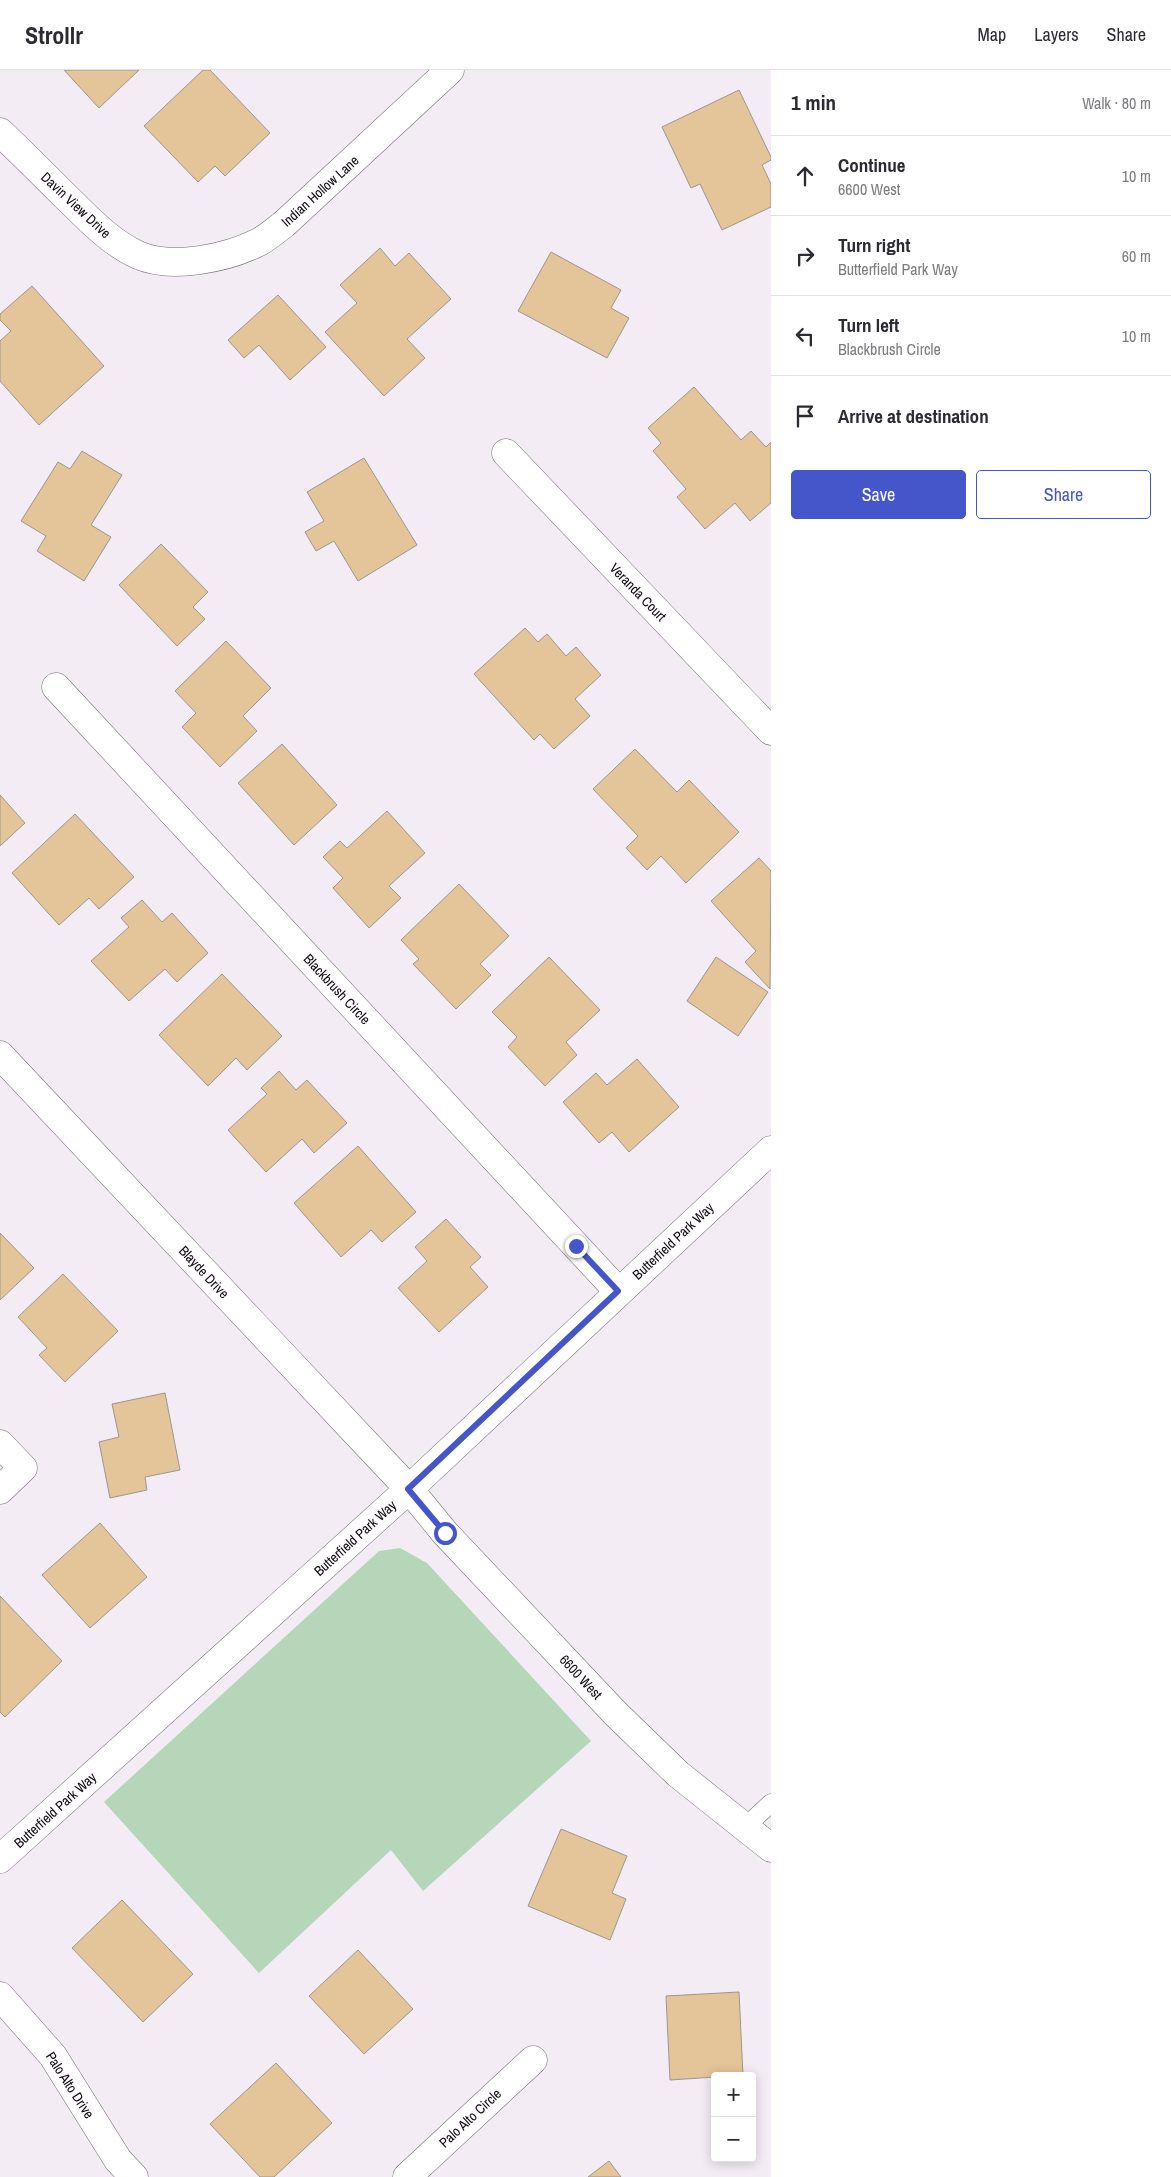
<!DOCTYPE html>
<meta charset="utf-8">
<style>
body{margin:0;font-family:"Archivo Narrow",sans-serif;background:#f7f7f7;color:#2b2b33}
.controls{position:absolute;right:15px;bottom:15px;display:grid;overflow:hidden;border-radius:5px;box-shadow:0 2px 12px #0003}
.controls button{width:45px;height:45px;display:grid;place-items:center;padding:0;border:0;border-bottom:1px solid #e1e1e2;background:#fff;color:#2b2b33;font:25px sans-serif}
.stop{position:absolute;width:15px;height:15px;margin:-11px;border:4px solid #4555ca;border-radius:50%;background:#fff}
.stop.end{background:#4555ca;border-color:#fff;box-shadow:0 1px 5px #0008}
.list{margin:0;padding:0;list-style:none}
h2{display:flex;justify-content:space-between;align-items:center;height:65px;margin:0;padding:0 20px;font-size:21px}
h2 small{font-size:16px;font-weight:400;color:#7c7c81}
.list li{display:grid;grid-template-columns:32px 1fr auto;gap:15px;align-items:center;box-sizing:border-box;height:80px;padding:0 20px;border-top:1px solid #e1e1e2}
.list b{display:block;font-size:19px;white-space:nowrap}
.list p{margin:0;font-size:16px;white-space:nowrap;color:#7c7c81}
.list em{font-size:16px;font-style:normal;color:#7c7c81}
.actions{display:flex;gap:10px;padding:15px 20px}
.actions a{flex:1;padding:11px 0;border:1px solid #4555ca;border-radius:5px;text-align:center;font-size:18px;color:#4555ca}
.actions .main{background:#4555ca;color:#fff}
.icon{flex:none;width:28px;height:28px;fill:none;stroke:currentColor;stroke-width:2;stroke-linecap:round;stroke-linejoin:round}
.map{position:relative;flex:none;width:771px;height:2107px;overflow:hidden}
header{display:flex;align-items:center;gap:30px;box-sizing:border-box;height:70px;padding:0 25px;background:#fff;border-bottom:1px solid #e1e1e2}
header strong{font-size:24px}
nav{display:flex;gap:28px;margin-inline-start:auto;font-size:18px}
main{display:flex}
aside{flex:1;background:#fff}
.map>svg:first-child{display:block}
</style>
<header>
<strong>Strollr</strong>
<nav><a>Map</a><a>Layers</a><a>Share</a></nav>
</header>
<main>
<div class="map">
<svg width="771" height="2107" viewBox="0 0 771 2107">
<rect width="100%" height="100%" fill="#f4ecf5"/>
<path fill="#b5d6b8" d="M400,1478l27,15 164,178 -168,150 -32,-41 -132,123 -155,-171 275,-251z"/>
<path fill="#e4c499" stroke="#9d968d" d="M64,0h75l-40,38z
M203,0h7l60,63 -45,43 -10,-10 -17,16 -54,-56z
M739,20l32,67v3l-9,5 9,19v23l-49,23 -22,-46 -9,4 -29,-61z
M380,178l15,18 14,-13 42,46 -44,40 18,19 -41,38 -59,-64 32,-29 -17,-18z
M551,182l70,38 -10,18 18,10 -22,40 -89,-47z
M32,216l72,80 -65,59 -39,-44v-40l11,-10 -11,-11v-6z
M278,225l48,52 -36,33 -31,-35 -15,13 -16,-18z
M694,317l47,53 10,-9 15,16 5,-5v61l-21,18 -15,-18 -30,26 -28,-32 9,-8 -33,-38 8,-8 -13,-15z
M82,381l40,24 -31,50 20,12 -27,44 -47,-30 9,-15 -25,-15 37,-59 12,7z
M364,388l53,87 -59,36 -24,-40 -18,10 -11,-19 19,-11 -17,-29z
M161,474l47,48 -15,15 12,12 -28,27 -58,-61z
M525,558l13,14 9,-8 19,22 10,-9 25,28 -26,24 15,17 -36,33 -14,-15 -6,6 -60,-66z
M226,571l45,47 -28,28 14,15 -37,36 -38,-40 14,-14 -21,-22z
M282,674l55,61 -43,40 -56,-62z
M635,679l42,43 12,-12 50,52 -53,51 -25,-27 -14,14 -21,-22 12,-12 -45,-47z
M0,725l25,28 -25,23z
M387,741l38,42 -36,33 12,12 -32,30 -36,-40 10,-10 -20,-21 17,-16 7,7z
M75,744l59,63 -35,32 -10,-11 -30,27 -47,-52z
M759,788l12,13 -1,118 -25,-27 11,-11 -45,-50z
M459,814l50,52 -29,28 11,11 -35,34 -43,-45 6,-5 -18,-19z
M142,830l20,22 10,-9 36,40 -31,29 -12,-13 -36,32 -38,-40 38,-34 -8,-9z
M549,887l51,53 -34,32 11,13 -32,31 -37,-39 9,-10 -25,-25z
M716,887l52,35 -30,44 -51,-35z
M222,904l60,62 -35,34 -11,-12 -28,28 -49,-51z
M637,989l42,48 -50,45 -17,-20 -13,11 -36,-41 33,-29 11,12z
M279,1001l17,19 11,-10 40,43 -33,30 -12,-14 -36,33 -38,-42 39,-36 -6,-6z
M358,1076l58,66 -34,30 -11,-12 -30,27 -47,-54z
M446,1149l35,38 -11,10 18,20 -49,45 -41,-44 29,-27 -12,-14z
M0,1163l34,35 -34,32z
M63,1204l55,57 -53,51 -26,-27 8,-7 -29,-31z
M165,1323l15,77 -35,7 2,13 -37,8 -11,-56 20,-5 -7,-33z
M100,1453l47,54 -57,51 -48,-53z
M0,1526l62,65 -57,56 -5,-5z
M561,1759l66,27 -15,37 14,6 -16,41 -82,-34z
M122,1830l71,74 -50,48 -71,-74z
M358,1880l55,59 -49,45 -55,-58z
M739,1922l4,84h-28v1l-45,3 -4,-84z
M276,1993l56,60 -58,54h-14l-50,-53z
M609,2091l12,16h-33z"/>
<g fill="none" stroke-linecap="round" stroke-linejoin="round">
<defs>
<path id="lane" d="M744,1758l27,-25"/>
<path id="street" d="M0,62c22,21 43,42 65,64 22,21 44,46 73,59 34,15 89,3 121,-13 9,-5 17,-12 25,-18l166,-154
M506,383l265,278
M56,617l562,604
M0,985l409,434 36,44 171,181 62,60 93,74
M0,1374l23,24 -23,22
M0,1926l53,60 65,104 16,17
M407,2107l126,-117"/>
<path id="secondary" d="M0,1789l409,-370 362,-339"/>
</defs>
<use href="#lane" stroke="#736c74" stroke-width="19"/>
<use href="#street" stroke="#736c74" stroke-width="29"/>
<use href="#secondary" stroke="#736c74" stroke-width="29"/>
<use href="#lane" stroke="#fff" stroke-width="18"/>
<use href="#street" stroke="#fff" stroke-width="28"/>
<use href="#secondary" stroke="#fff" stroke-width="28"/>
</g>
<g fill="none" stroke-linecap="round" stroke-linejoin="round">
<path stroke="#4555ca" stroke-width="6" d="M445,1463l-37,-44 210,-198 -42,-45"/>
</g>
<g text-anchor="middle" stroke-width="4" stroke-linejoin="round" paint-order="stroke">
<g font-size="14" fill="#0d0b0d" stroke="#fefcfe">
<text transform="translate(320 121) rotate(-42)" y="5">Indian Hollow Lane</text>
<text transform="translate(76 135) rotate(43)" y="5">Davin View Drive</text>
<text transform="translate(638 522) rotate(46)" y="5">Veranda Court</text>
<text transform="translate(337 919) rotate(47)" y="5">Blackbrush Circle</text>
<text transform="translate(673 1171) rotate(-43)" y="5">Butterfield Park Way</text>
<text transform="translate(204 1202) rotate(47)" y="5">Blayde Drive</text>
<text transform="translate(355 1468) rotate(-42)" y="5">Butterfield Park Way</text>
<text transform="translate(581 1607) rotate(47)" y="5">6600 West</text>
<text transform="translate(55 1740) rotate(-42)" y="5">Butterfield Park Way</text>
<text transform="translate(70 2015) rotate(57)" y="5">Palo Alto Drive</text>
<text transform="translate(470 2048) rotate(-43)" y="5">Palo Alto Circle</text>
</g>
</g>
</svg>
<div class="controls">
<button>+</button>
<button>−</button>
</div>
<div class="stop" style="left:445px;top:1463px"></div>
<div class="stop end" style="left:576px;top:1176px"></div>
</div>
<aside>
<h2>1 min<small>Walk · 80 m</small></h2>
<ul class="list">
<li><svg class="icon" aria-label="ahead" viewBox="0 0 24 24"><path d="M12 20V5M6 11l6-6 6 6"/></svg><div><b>Continue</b><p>6600 West</p></div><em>10 m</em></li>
<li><svg class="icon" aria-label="right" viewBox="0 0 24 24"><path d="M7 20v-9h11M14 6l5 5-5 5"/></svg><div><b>Turn right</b><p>Butterfield Park Way</p></div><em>60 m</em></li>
<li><svg class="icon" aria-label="left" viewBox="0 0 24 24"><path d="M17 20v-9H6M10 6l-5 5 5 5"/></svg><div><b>Turn left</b><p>Blackbrush Circle</p></div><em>10 m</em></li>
<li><svg class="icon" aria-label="arrive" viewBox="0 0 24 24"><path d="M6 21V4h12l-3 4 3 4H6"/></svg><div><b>Arrive at destination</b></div></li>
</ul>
<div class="actions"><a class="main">Save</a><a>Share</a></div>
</aside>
</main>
